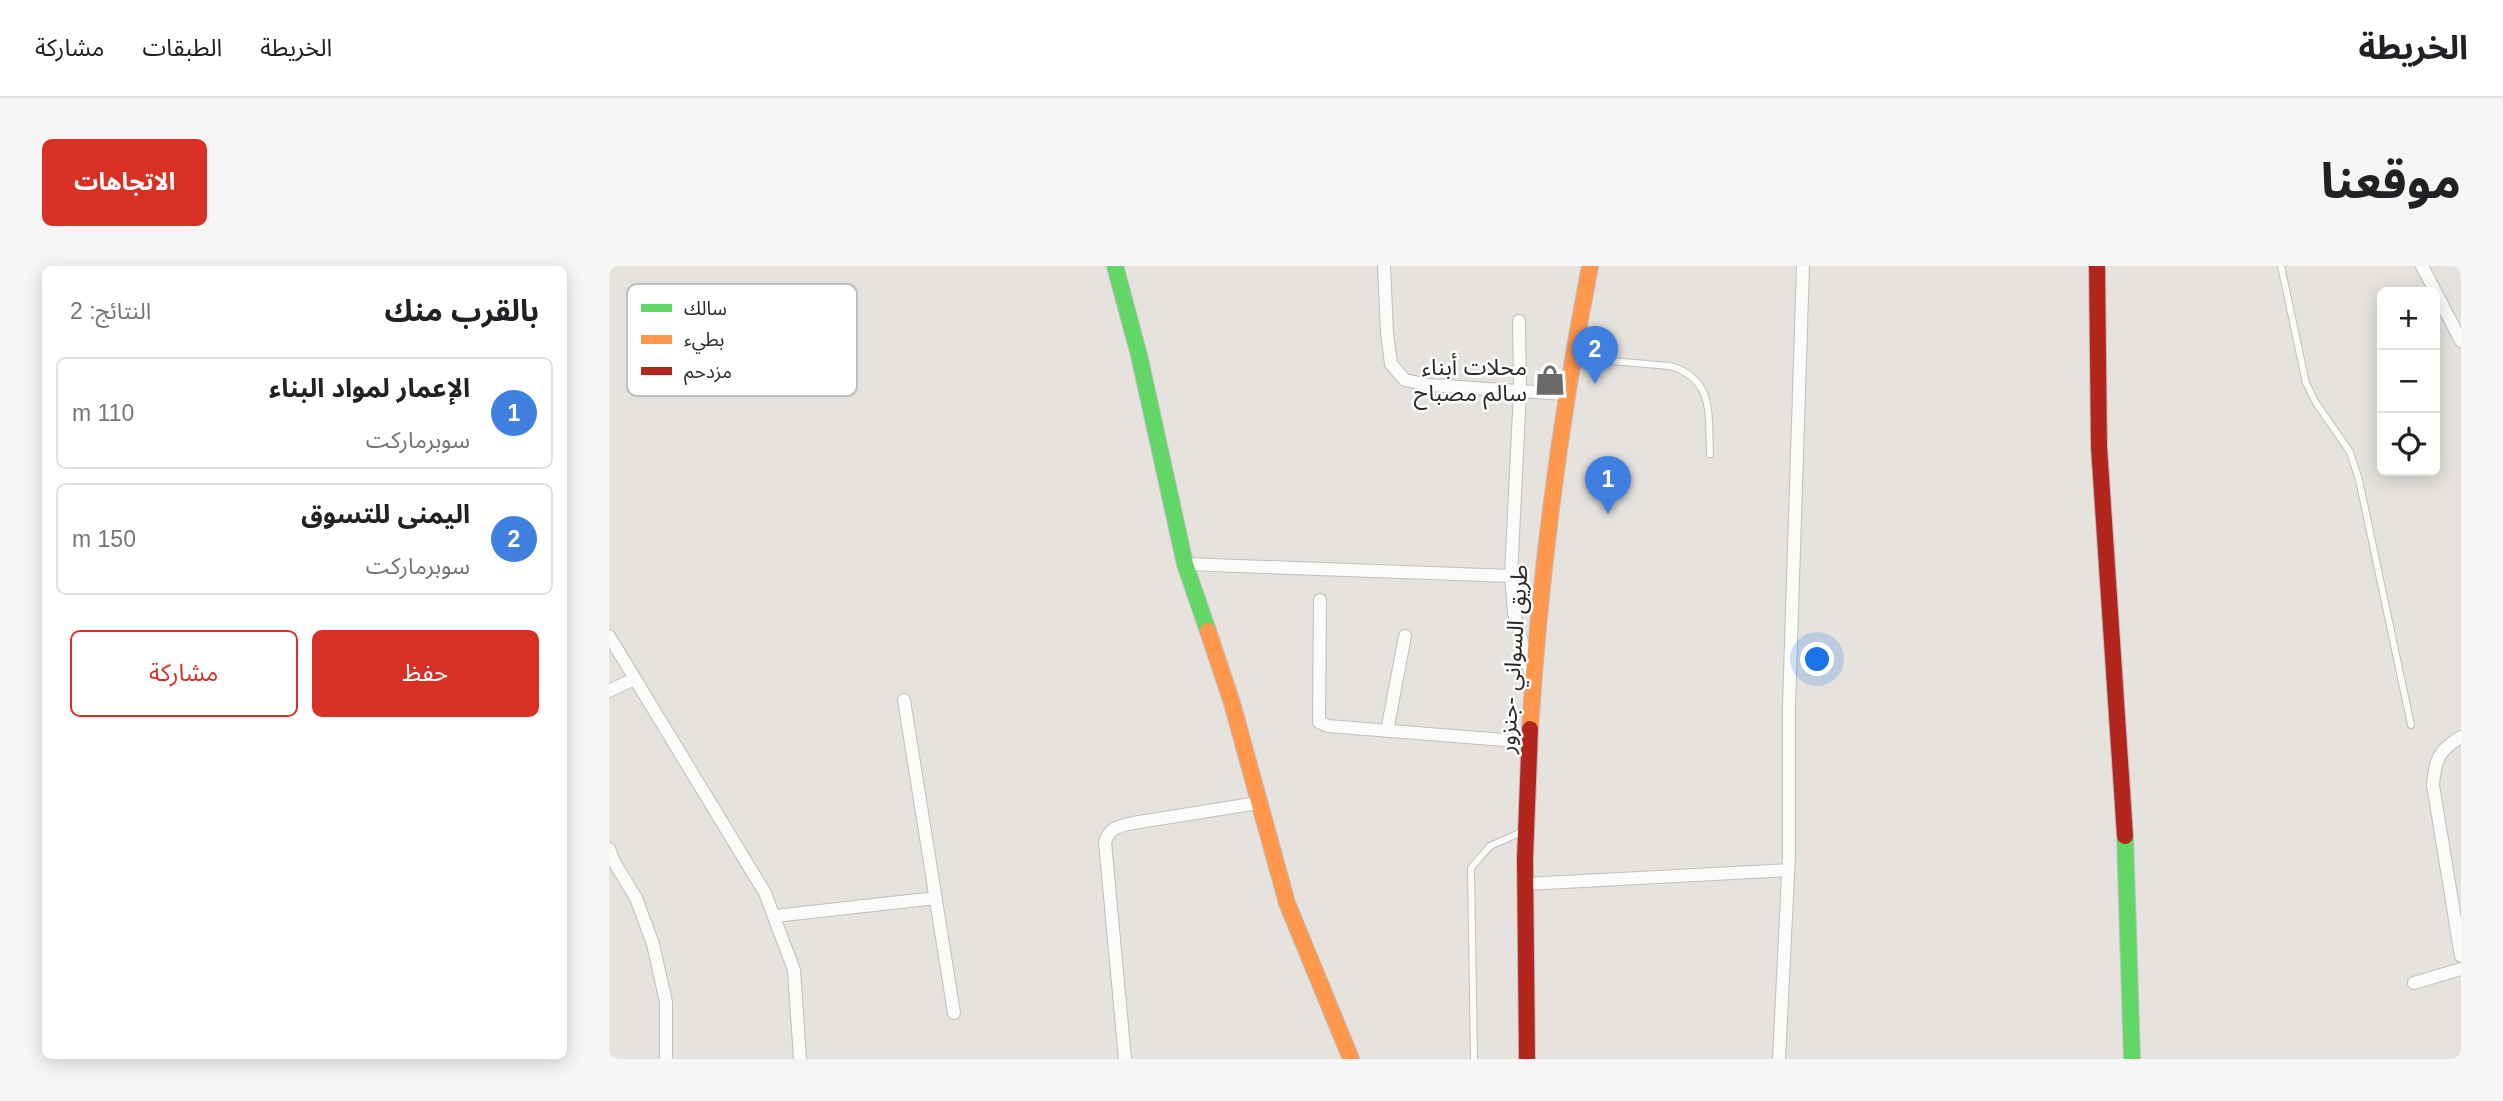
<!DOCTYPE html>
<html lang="ar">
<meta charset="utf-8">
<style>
body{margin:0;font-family:Arial,"Noto Sans Arabic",sans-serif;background:#f6f6f6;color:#202124;direction:rtl}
.controls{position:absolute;right:21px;top:21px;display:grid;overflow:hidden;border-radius:10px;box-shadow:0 4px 18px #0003}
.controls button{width:63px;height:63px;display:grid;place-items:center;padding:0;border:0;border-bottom:2px solid #e0e0e0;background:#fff;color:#202124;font:35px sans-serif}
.you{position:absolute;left:1209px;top:394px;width:24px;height:24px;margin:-18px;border:5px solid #fff;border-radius:50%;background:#1a73e8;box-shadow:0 0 0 10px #1a73e833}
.badge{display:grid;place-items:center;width:46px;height:46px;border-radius:50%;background:#d93025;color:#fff;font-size:23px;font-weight:700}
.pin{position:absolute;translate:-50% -58px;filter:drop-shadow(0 2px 4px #0008)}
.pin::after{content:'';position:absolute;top:37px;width:24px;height:21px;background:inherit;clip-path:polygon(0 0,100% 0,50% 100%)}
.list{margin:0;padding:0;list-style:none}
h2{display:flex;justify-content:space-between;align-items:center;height:91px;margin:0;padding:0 28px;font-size:30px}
h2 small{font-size:23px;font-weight:400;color:#757577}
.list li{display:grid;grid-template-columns:46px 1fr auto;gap:21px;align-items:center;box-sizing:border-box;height:112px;margin:0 14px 14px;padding:0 14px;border:2px solid #e0e0e0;border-radius:10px}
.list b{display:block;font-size:26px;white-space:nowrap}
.list p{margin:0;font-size:23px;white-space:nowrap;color:#757577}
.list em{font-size:23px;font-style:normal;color:#757577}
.actions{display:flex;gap:14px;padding:21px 28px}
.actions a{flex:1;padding:16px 0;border:2px solid #d93025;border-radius:10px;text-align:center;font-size:24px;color:#d93025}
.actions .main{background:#d93025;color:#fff}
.icon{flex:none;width:38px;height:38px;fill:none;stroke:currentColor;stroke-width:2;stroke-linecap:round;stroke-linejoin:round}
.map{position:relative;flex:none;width:1852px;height:793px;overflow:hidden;direction:ltr;border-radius:10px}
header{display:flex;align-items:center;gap:42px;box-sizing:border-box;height:98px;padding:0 35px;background:#fff;border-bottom:2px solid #e0e0e0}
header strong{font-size:33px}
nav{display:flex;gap:38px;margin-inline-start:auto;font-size:24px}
.intro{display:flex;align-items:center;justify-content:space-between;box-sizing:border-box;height:168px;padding:0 42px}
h1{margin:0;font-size:49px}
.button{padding:18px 32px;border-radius:10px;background:#d93025;color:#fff;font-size:24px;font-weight:700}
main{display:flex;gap:42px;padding:0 42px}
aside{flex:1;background:#fff;border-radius:10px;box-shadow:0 4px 18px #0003}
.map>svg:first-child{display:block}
</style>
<header>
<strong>الخريطة</strong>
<nav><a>الخريطة</a><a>الطبقات</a><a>مشاركة</a></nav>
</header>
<div class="intro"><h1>موقعنا</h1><a class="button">الاتجاهات</a></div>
<main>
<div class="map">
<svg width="1852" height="793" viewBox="0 0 1852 793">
<rect width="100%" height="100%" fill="#e6e2de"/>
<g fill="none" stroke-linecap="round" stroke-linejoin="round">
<defs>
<path id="lane" d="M1672,0l25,117 10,20 34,49 9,28 52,245
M967,92l94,8c45,13 38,49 40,88
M865,793l-3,-191 19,-22 34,-15"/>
<path id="street" d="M775,0l3,67 4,31 14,16 24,5 136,9
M1813,0l39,75
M576,298l326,12 3,37 16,58
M902,310l9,-185 -1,-70
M711,334l-1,122 9,4 201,16
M0,370l156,257 29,77 6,89
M0,425l25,-12
M295,434l50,313
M778,465l18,-95
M1852,471c-22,13 -26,22 -28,48l28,171
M0,583l5,13 22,36 17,46 13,58v57
M917,618l262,-14
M166,650l161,-18
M1805,717l47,-14
M516,793l-20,-217c5,-15 14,-16 28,-19l125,-20
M1170,793l10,-204v-150l14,-439"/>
<path id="fast" d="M506,0l24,89 46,209 23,67
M1516,570l7,223"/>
<path id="slow" d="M599,365l24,72 55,200 64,156
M921,463c10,-156 30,-309 60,-463"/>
<path id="jam" d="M1488,0l2,181 26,389
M918,793l-2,-200 5,-130"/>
</defs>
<use href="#lane" stroke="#c0bfbf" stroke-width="8"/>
<use href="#street" stroke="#c0bfbf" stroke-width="14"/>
<use href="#fast" stroke="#c0bfbf" stroke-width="18"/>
<use href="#slow" stroke="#c0bfbf" stroke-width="18"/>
<use href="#jam" stroke="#c0bfbf" stroke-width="18"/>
<use href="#lane" stroke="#fbfbfa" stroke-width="6"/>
<use href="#street" stroke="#fbfbfa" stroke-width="12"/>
<use href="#fast" stroke="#63d668" stroke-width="16"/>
<use href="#slow" stroke="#ff974d" stroke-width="16"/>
<use href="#jam" stroke="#b3261e" stroke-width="16"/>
</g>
<defs>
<symbol id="shop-bare" viewBox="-9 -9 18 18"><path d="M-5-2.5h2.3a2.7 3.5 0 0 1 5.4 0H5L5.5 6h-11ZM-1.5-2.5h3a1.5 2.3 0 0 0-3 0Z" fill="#6b6a68" stroke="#fff" stroke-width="2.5" paint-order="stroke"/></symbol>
</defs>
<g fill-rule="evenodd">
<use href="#shop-bare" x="919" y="92" width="44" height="44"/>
</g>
<g text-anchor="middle" stroke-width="5" stroke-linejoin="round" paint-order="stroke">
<g font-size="23" fill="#292929" stroke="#fff" text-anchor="end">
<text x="918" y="109">محلات أبناء<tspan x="918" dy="26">سالم مصباح</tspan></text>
</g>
<g font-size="23" fill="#292929" stroke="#fff">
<text transform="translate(904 393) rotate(-86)" y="8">طريق السواني -جنزور</text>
</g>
</g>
<rect x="18" y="18" width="230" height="112" rx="10" fill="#fff" stroke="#bfbfbf" stroke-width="2"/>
<rect x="32" y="38" width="31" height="8" fill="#63d668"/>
<rect x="32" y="69" width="31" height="9" fill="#ff974d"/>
<rect x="32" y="101" width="31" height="8" fill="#b3261e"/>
<g font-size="19" fill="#292929">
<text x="75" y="49">سالك</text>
<text x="75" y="80">بطيء</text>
<text x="75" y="112">مزدحم</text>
</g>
</svg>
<div class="controls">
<button>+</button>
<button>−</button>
<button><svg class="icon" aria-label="locate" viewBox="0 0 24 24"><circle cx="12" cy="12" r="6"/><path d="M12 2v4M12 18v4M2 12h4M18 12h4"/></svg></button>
</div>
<div class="you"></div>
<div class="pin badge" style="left:999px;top:248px;background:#3f7fe0">1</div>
<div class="pin badge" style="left:986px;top:118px;background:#3f7fe0">2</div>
</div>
<aside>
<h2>بالقرب منك<small>النتائج: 2</small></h2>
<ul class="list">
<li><span class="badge" style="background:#3f7fe0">1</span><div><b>الإعمار لمواد البناء</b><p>سوبرماركت</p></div><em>110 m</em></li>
<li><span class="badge" style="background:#3f7fe0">2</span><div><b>اليمنى للتسوق</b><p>سوبرماركت</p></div><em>150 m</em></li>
</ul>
<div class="actions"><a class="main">حفظ</a><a>مشاركة</a></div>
</aside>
</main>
